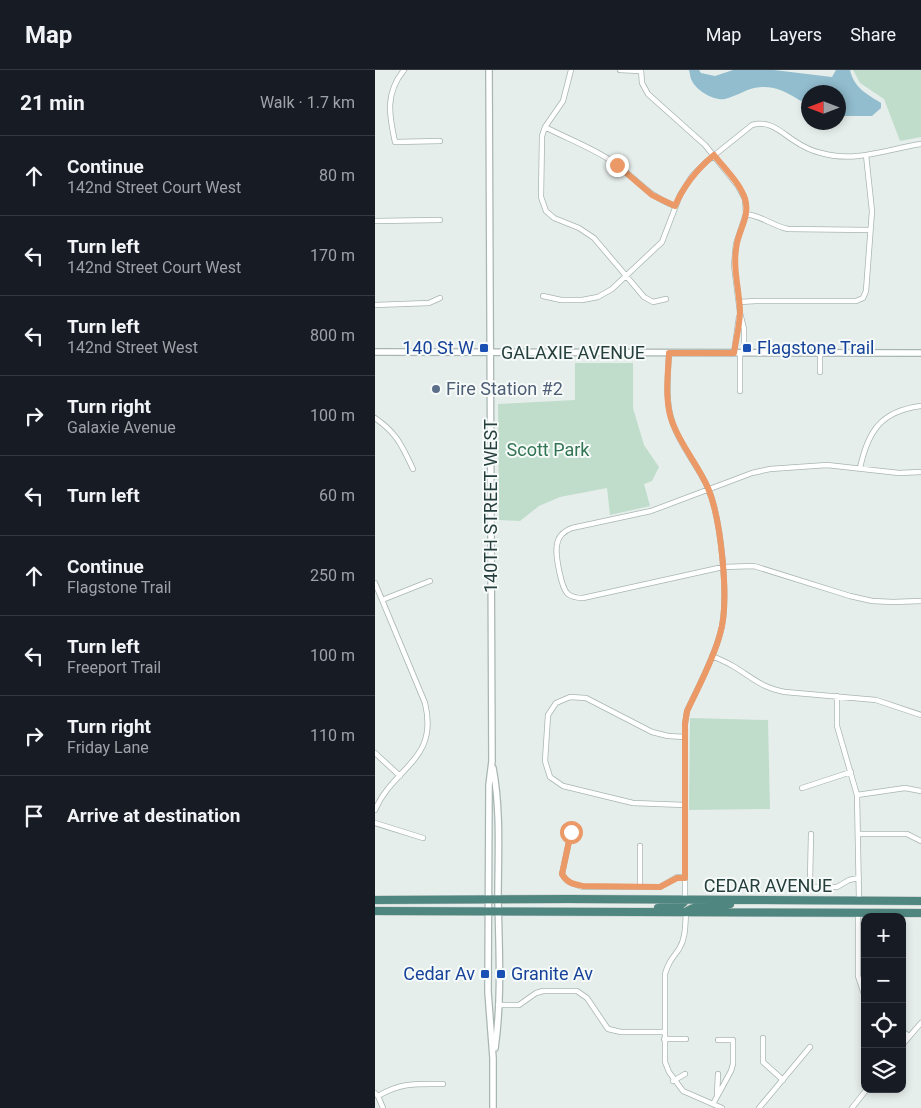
<!DOCTYPE html>
<meta charset="utf-8">
<style>
body{margin:0;font-family:Roboto,sans-serif;background:#20242c;color:#f1f3f6}
.controls{position:absolute;right:15px;bottom:15px;display:grid;overflow:hidden;border-radius:10px;box-shadow:0 2px 8px #0003}
.controls button{width:45px;height:45px;display:grid;place-items:center;padding:0;border:0;border-bottom:1px solid #363941;background:#171b24;color:#f1f3f6;font:25px sans-serif}
.compass{position:absolute;left:426px;top:15px;width:45px;height:45px;border-radius:50%;background:#171b24;box-shadow:0 2px 8px #0003;rotate:270deg}
.stop{position:absolute;width:15px;height:15px;margin:-11px;border:4px solid #ea9967;border-radius:50%;background:#fff}
.stop.end{background:#ea9967;border-color:#fff;box-shadow:0 1px 5px #0008}
.list{margin:0;padding:0;list-style:none}
h2{display:flex;justify-content:space-between;align-items:center;height:65px;margin:0;padding:0 20px;font-size:21px}
h2 small{font-size:16px;font-weight:400;color:#9ea1a6}
.list li{display:grid;grid-template-columns:32px 1fr auto;gap:15px;align-items:center;box-sizing:border-box;height:80px;padding:0 20px;border-top:1px solid #363941}
.list b{display:block;font-size:19px;white-space:nowrap}
.list p{margin:0;font-size:16px;white-space:nowrap;color:#9ea1a6}
.list em{font-size:16px;font-style:normal;color:#9ea1a6}
.icon{flex:none;width:28px;height:28px;fill:none;stroke:currentColor;stroke-width:2;stroke-linecap:round;stroke-linejoin:round}
.map{position:relative;flex:none;width:546px;height:1038px;overflow:hidden}
header{display:flex;align-items:center;gap:30px;box-sizing:border-box;height:70px;padding:0 25px;background:#171b24;border-bottom:1px solid #363941}
header strong{font-size:24px}
nav{display:flex;gap:28px;margin-inline-start:auto;font-size:18px}
main{display:flex}
aside{flex:1;background:#171b24}
.map>svg:first-child{display:block}
</style>
<header>
<strong>Map</strong>
<nav><a>Map</a><a>Layers</a><a>Share</a></nav>
</header>
<main>
<aside>
<h2>21 min<small>Walk · 1.7 km</small></h2>
<ul class="list">
<li><svg class="icon" aria-label="ahead" viewBox="0 0 24 24"><path d="M12 20V5M6 11l6-6 6 6"/></svg><div><b>Continue</b><p>142nd Street Court West</p></div><em>80 m</em></li>
<li><svg class="icon" aria-label="left" viewBox="0 0 24 24"><path d="M17 20v-9H6M10 6l-5 5 5 5"/></svg><div><b>Turn left</b><p>142nd Street Court West</p></div><em>170 m</em></li>
<li><svg class="icon" aria-label="left" viewBox="0 0 24 24"><path d="M17 20v-9H6M10 6l-5 5 5 5"/></svg><div><b>Turn left</b><p>142nd Street West</p></div><em>800 m</em></li>
<li><svg class="icon" aria-label="right" viewBox="0 0 24 24"><path d="M7 20v-9h11M14 6l5 5-5 5"/></svg><div><b>Turn right</b><p>Galaxie Avenue</p></div><em>100 m</em></li>
<li><svg class="icon" aria-label="left" viewBox="0 0 24 24"><path d="M17 20v-9H6M10 6l-5 5 5 5"/></svg><div><b>Turn left</b></div><em>60 m</em></li>
<li><svg class="icon" aria-label="ahead" viewBox="0 0 24 24"><path d="M12 20V5M6 11l6-6 6 6"/></svg><div><b>Continue</b><p>Flagstone Trail</p></div><em>250 m</em></li>
<li><svg class="icon" aria-label="left" viewBox="0 0 24 24"><path d="M17 20v-9H6M10 6l-5 5 5 5"/></svg><div><b>Turn left</b><p>Freeport Trail</p></div><em>100 m</em></li>
<li><svg class="icon" aria-label="right" viewBox="0 0 24 24"><path d="M7 20v-9h11M14 6l5 5-5 5"/></svg><div><b>Turn right</b><p>Friday Lane</p></div><em>110 m</em></li>
<li><svg class="icon" aria-label="arrive" viewBox="0 0 24 24"><path d="M6 21V4h12l-3 4 3 4H6"/></svg><div><b>Arrive at destination</b></div></li>
</ul>
</aside>
<div class="map">
<svg width="546" height="1038" viewBox="0 0 546 1038">
<rect width="100%" height="100%" fill="#e6eeeb"/>
<path fill="#c0ddcc" d="M478,0h68v67l-21,4 -16,-42 -24,-16z
M200,293h58v45l11,37 15,22 -7,14 -8,3 6,22 -40,9 -3,-27 -47,9 -21,9 -19,15 -21,-1 -1,-116 77,-4z
M315,648l78,2 2,89 -81,1z"/>
<path fill="#92bdcf" d="M314,0h10l2,3 14,3 18,-6h41l58,7 4,-7h14c4,18 17,24 31,33v5l-9,8h-30l-3,-1 -1,-23h-30v13c-15,-8 -27,-19 -46,-18 -14,0 -24,9 -37,12 -11,2 -28,-8 -33,-18 -2,-3 -2,-8 -3,-11z"/>
<g fill="none" stroke-linecap="round" stroke-linejoin="round">
<defs>
<path id="minor" d="M29,0c-19,23 -15,45 -9,72l45,-1
M196,0l-8,31 -18,26 -3,9 -1,61 5,14 8,7 25,10 15,10 50,59 9,5 13,-3
M245,0l20,1
M266,0l1,13 6,11 57,51 33,41 7,13 1,15 -10,30 -2,21 6,48 4,16v24
M170,57c21,11 45,20 65,33 25,16 35,35 65,46
M371,144c16,2 27,12 42,15l82,1
M0,151l65,-1
M168,226l18,4h21l16,-3 14,-8 50,-47 18,-47 12,-19 14,-14 46,-37c17,-5 28,6 41,15 9,6 18,11 28,13 34,10 67,-4 100,-9
M364,232l17,-1h100l7,-3 3,-7 6,-80 -6,-56
M0,235l54,-2 11,-5
M294,283c-1,22 -4,47 3,68 7,24 26,44 36,67 13,31 22,114 12,146 -7,26 -22,53 -33,77l-2,13v177
M359,283l5,-36
M445,283v19
M365,321v-38
M0,348c22,15 27,28 38,51
M485,398c8,-37 21,-57 61,-62
M546,402l-22,1 -72,-8 -57,4 -18,4 -101,38 -79,17c-8,3 -14,8 -15,17 -2,9 4,43 11,49 5,4 10,4 15,4l140,-31 31,-1 96,30 22,5 21,1 28,-1
M0,513l50,120c14,58 -31,63 -50,107
M7,530l48,-19
M337,586c7,3 14,6 21,10 20,12 27,21 52,26l91,8 45,15
M462,626v30l20,69 2,105
M310,667l-17,-1 -16,-4 -66,-34 -16,-1 -14,6 -8,12 -3,46 5,16 13,9 70,17 52,2
M0,683l25,23
M427,718l49,-16
M482,725l48,-7 16,3
M0,753l48,15
M196,762l-9,42c5,9 11,10 21,13h77l17,-10h8
M436,764l-1,47 3,6h24l12,-7 10,-2
M484,764h48l14,7
M265,776v40
M483,842v64l7,21
M311,843c-1,12 0,25 -7,36 -7,10 -10,12 -14,25v88l4,10 14,19 39,17
M123,935h21l17,-12 7,-2h34l10,7 21,31 13,3h43
M527,961l7,5
M388,968v24l20,18
M289,969h22
M527,975l19,-22
M298,1011l12,-7
M0,1023l3,3 5,12
M342,1025l1,-21
M3,1026c24,-14 39,-12 65,-12
M338,1034l18,-33 2,-7v-24h-15
M384,1038l51,-61
M477,1038l15,-19"/>
<path id="tertiary" d="M114,0l3,691 -3,24 -1,207 5,66v50
M0,282l546,1
M118,698c8,43 5,87 5,131 1,49 4,100 -3,149"/>
<path id="trunk" d="M0,830l193,-1 353,2
M283,838l22,-2 5,-5
M0,841l546,2
M311,842c10,-9 31,-5 44,-8"/>
</defs>
<use href="#minor" stroke="#a8b6b3" stroke-width="6"/>
<use href="#tertiary" stroke="#a8b6b3" stroke-width="8"/>
<use href="#trunk" stroke="#c2c9c8" stroke-width="9"/>
<use href="#minor" stroke="#fff" stroke-width="4.5"/>
<use href="#tertiary" stroke="#fff" stroke-width="5.5"/>
<use href="#trunk" stroke="#508680" stroke-width="8"/>
</g>
<g fill="none" stroke-linecap="round" stroke-linejoin="round">
<path stroke="#ea9967" stroke-width="6" d="M196,762l-9,42c5,9 11,10 21,12l77,1 17,-9h8v-154l2,-13c11,-23 27,-53 33,-77 10,-32 1,-115 -12,-146 -10,-23 -26,-41 -35,-64 -9,-21 -5,-49 -4,-71h65c2,-14 6,-29 6,-42 -1,-24 -8,-44 -3,-68 3,-15 13,-28 8,-44 -5,-16 -21,-31 -31,-44 -18,15 -30,30 -39,51l-23,-11 -35,-30"/>
</g>
<g fill="#1a4fb4" stroke="#f6faf9" stroke-width="2">
<rect x="104" y="273" width="10" height="10" rx="2.5"/>
<rect x="367" y="273" width="10" height="10" rx="2.5"/>
<rect x="105" y="899" width="10" height="10" rx="2.5"/>
<rect x="121" y="899" width="10" height="10" rx="2.5"/>
</g>
<circle fill="#5c6f8a" stroke="#f6faf9" stroke-width="2" cx="61" cy="319" r="5"/>
<g text-anchor="middle" stroke-width="4" stroke-linejoin="round" paint-order="stroke">
<g font-size="18" fill="#164399" stroke="#f6faf9" text-anchor="end">
<text x="99" y="284">140 St W</text>
<text x="382" y="284" text-anchor="start">Flagstone Trail</text>
<text x="100" y="910">Cedar Av</text>
<text x="136" y="910" text-anchor="start">Granite Av</text>
</g>
<g font-size="18" fill="#253f3c" stroke="#f6faf9">
<text x="198" y="289">GALAXIE AVENUE</text>
<text transform="translate(116 436) rotate(-90)" y="6">140TH STREET WEST</text>
<text x="393" y="822">CEDAR AVENUE</text>
</g>
<g font-size="18" fill="#4e5e75" stroke="#f6faf9" text-anchor="start">
<text x="71" y="325">Fire Station #2</text>
</g>
<g font-size="18" fill="#327454" stroke="#f6faf9">
<text x="173" y="386">Scott Park</text>
</g>
</g>
</svg>
<div class="controls">
<button>+</button>
<button>−</button>
<button><svg class="icon" aria-label="locate" viewBox="0 0 24 24"><circle cx="12" cy="12" r="6"/><path d="M12 2v4M12 18v4M2 12h4M18 12h4"/></svg></button>
<button><svg class="icon" aria-label="layers" viewBox="0 0 24 24"><path d="M12 4l9 5-9 5-9-5zM3 14l9 5 9-5"/></svg></button>
</div>
<svg class="compass" viewBox="-18 -18 36 36"><path d="M0-13l5 13h-10z" fill="#e53935"/><path d="M0 13l5-13h-10z" fill="#9ea1a6"/></svg>
<div class="stop" style="left:196px;top:762px"></div>
<div class="stop end" style="left:242px;top:95px"></div>
</div>
</main>
